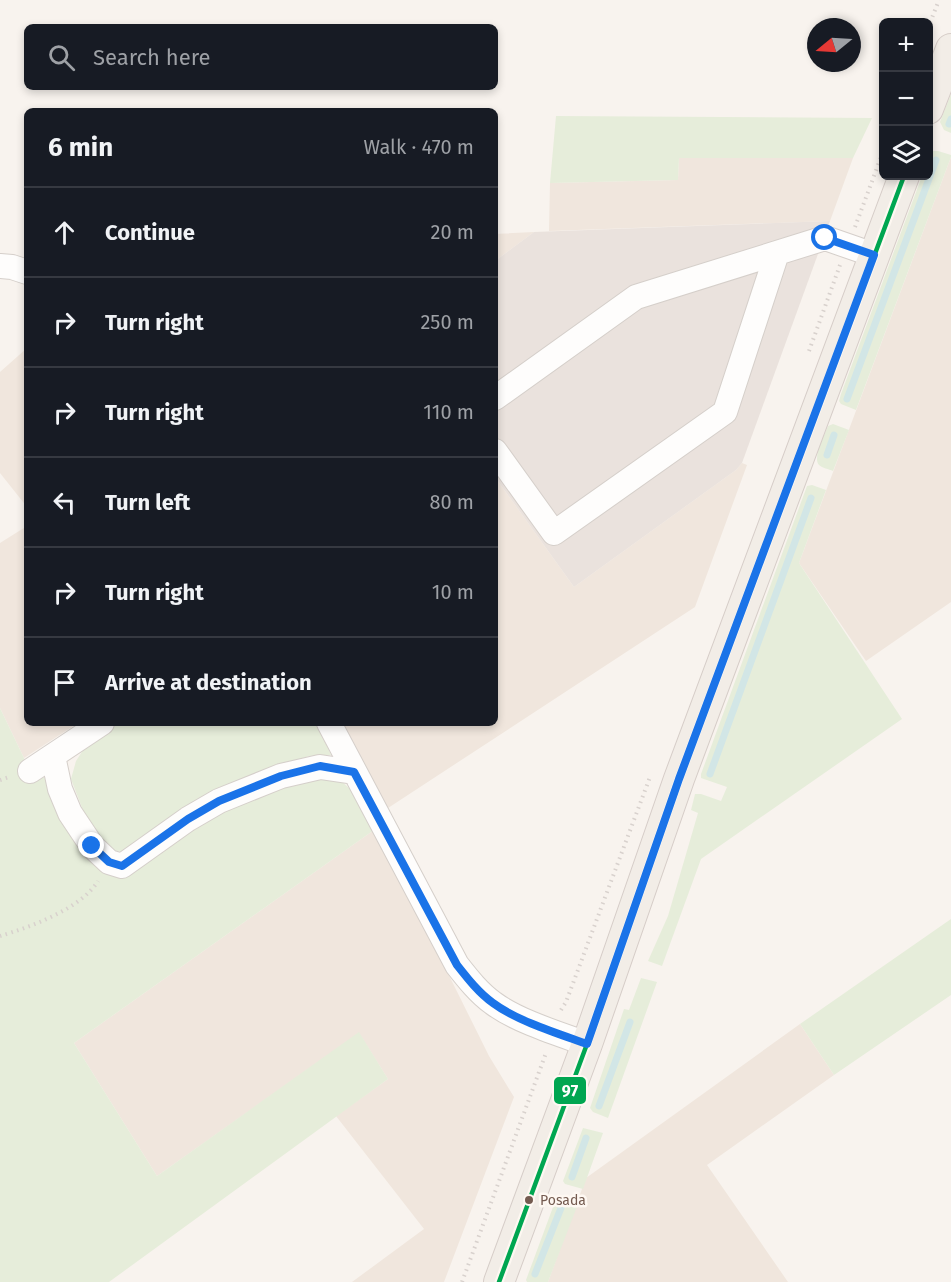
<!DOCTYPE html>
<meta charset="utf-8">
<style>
body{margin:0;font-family:"Fira Sans",sans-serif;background:#242831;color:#f1f3f6}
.controls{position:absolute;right:18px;top:18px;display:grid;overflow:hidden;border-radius:9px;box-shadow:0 3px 9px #0003}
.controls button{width:54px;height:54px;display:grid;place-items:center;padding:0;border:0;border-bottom:2px solid #363941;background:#171b24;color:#f1f3f6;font:30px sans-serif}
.compass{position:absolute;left:807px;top:18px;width:54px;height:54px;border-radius:50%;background:#171b24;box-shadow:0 3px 9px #0003;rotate:252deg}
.stop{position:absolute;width:18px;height:18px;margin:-14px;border:4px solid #1a73e8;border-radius:50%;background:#fff}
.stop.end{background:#1a73e8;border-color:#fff;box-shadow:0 2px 6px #0008}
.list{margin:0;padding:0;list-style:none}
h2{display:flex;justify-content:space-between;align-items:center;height:78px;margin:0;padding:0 24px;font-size:26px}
h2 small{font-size:20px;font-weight:400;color:#9ea1a6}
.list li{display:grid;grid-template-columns:39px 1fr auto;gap:18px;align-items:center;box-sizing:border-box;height:90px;padding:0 24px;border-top:2px solid #363941}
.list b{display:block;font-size:22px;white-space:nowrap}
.list em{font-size:20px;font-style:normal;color:#9ea1a6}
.icon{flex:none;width:33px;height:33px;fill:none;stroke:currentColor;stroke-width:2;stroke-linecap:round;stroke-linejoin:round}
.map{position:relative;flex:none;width:951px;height:1282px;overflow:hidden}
.search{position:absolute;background:#171b24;box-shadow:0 3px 9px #0003;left:24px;top:24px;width:474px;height:66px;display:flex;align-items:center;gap:15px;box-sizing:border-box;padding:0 21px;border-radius:9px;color:#9ea1a6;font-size:22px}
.panel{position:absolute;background:#171b24;box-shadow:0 3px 9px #0003;left:24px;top:108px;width:474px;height:618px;border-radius:9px}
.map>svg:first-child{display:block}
</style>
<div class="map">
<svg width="951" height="1282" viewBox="0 0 951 1282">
<rect width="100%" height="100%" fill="#f8f3ee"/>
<path fill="#f0e6dd" d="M951,157v445l-85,59 -67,-98z
M679,158h174l-23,63 -281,10 1,-48 128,-3z
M534,232l-39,29v-27z
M27,348v159l-27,-34v-101z
M742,463l5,2 -52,142 -310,203 -44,-87h154v-246l79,110 162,-117z
M27,526v197h51l-54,35 -24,-50v-165z
M374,830l43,81 72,145 25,41 -70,185h-92l72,-53 -88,-113 52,-37 -29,-46 -202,143 -83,-133z
M800,1024l34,51 -127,90 81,117h-240l38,-104z"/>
<path fill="#eae2dd" d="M830,221l-88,242 -6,7 -162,117 -79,-110v-216l39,-29z"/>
<path fill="#e6edda" d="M951,94v39l-7,-3 -4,-8z
M556,116l316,2 -19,40h-174l-1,22 -128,3z
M933,151h5l13,4v2l-95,253 -15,-6 -2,-3 2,-7 81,-218h6l1,-19z
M833,424l16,6 -16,41c-4,-2 -11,-3 -14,-6 -7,-7 6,-31 9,-39z
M812,485l14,5 -27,73 103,156 -201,140 -39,107 -14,-5 20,-45 30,-103 -7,-3 4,-16h6l20,7 6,-14 -26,-9v-4l106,-288z
M0,708l35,73 9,-4 14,27 56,69 106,-63 87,-33 32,2 11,10 24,41 -300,213 83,133 202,-144 29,47 -279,203h-109z
M119,723h198l14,32 -22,1 -61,20 -64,34 -62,42 -14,-3 -19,-23 -18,-47 5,-18 11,-17z
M951,919v76l-117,80 -34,-51z
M641,978l16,4 -49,136 -15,-6 -3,-4 34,-99 5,1z
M583,1128l20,5 -20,56 -18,-5 -2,-3z
M561,1198l17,6 -30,78h-21l-1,-2 30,-81z"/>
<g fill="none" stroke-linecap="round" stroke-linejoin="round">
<path stroke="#d2e6e6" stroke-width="7" d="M949,124l2,-5
M847,399l89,-239
M827,455l7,-20
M710,774l101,-276
M599,1106l31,-84
M572,1177l14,-39
M535,1274l26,-66"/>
<defs>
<path id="minor" d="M0,266l12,1 15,5
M495,398l141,-101 189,-59 49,17
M495,451l59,82 171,-121 52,-159
M329,723l128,242c11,14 22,28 36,38 24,18 66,31 94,41
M53,756l7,33 10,24 22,33 17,16 13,4 66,-47 31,-18 62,-25 39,-9 34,5
M30,771l72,-48"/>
<path id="major" d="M928,109l23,-60
M499,1282l88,-238 92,-265 225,-603"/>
</defs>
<use href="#minor" stroke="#d5cfca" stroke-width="26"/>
<use href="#major" stroke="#d6cdc8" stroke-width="32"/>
<path stroke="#d8d1cd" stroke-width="4" stroke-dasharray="1.5 4.5" stroke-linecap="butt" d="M928,28l11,-28
M855,227l29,-78
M809,351l31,-86
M0,780l9,-3
M0,936c30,-9 81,-27 98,-55
M561,1010l5,-8 84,-225
M462,1282l84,-229"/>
<use href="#minor" stroke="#fefdfc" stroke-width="24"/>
<use href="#major" stroke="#f2ede7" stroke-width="30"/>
<defs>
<path id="bus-1" d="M499,1282l88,-238 92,-265 225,-603"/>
</defs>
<use href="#bus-1" stroke="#fef8f2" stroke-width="9"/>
<use href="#bus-1" stroke="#00a651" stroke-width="4.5"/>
</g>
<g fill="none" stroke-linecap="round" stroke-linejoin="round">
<path stroke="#1a73e8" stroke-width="8" d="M92,846l17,16 13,4 66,-47 31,-18 62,-25 39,-10 34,6 103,193c11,14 22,28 36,38 24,18 66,31 94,41l92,-265 195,-524 -49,-17"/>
</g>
<circle fill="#745b50" stroke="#fef8f2" stroke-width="2" cx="529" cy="1200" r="5"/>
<g text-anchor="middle" stroke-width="5" stroke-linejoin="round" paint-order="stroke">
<g font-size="14" fill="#745b50" stroke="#fef8f2" text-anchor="start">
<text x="540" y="1205">Posada</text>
</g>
</g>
<rect stroke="#fef8f2" stroke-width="2" x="553" y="1076" width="34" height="29" rx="6" fill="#00a651"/>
<g font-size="16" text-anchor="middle" font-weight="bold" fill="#fff">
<text x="570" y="1096">97</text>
</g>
</svg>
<div class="controls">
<button>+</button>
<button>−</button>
<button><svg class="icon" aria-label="layers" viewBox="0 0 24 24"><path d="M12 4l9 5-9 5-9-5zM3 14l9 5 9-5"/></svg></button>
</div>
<svg class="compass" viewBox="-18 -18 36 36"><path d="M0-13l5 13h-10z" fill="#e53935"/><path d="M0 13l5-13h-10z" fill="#9ea1a6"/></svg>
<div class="stop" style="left:825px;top:238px"></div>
<div class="stop end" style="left:92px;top:846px"></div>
<div class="search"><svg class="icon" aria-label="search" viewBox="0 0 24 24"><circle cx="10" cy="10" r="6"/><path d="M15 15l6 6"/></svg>Search here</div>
<section class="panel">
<h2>6 min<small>Walk · 470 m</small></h2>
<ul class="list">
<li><svg class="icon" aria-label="ahead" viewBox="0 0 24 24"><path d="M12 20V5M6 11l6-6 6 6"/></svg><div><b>Continue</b></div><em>20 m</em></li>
<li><svg class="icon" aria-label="right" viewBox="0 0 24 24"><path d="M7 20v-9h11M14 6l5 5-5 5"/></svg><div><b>Turn right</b></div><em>250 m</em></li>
<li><svg class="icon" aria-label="right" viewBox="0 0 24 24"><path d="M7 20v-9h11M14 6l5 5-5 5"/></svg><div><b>Turn right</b></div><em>110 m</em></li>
<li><svg class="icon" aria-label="left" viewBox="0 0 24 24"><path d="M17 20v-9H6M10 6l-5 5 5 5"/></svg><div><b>Turn left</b></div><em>80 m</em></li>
<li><svg class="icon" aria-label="right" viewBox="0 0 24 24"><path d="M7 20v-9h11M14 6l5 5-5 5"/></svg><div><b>Turn right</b></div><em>10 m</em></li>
<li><svg class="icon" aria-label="arrive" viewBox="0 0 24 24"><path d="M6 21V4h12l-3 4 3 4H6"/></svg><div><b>Arrive at destination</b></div></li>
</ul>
</section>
</div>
